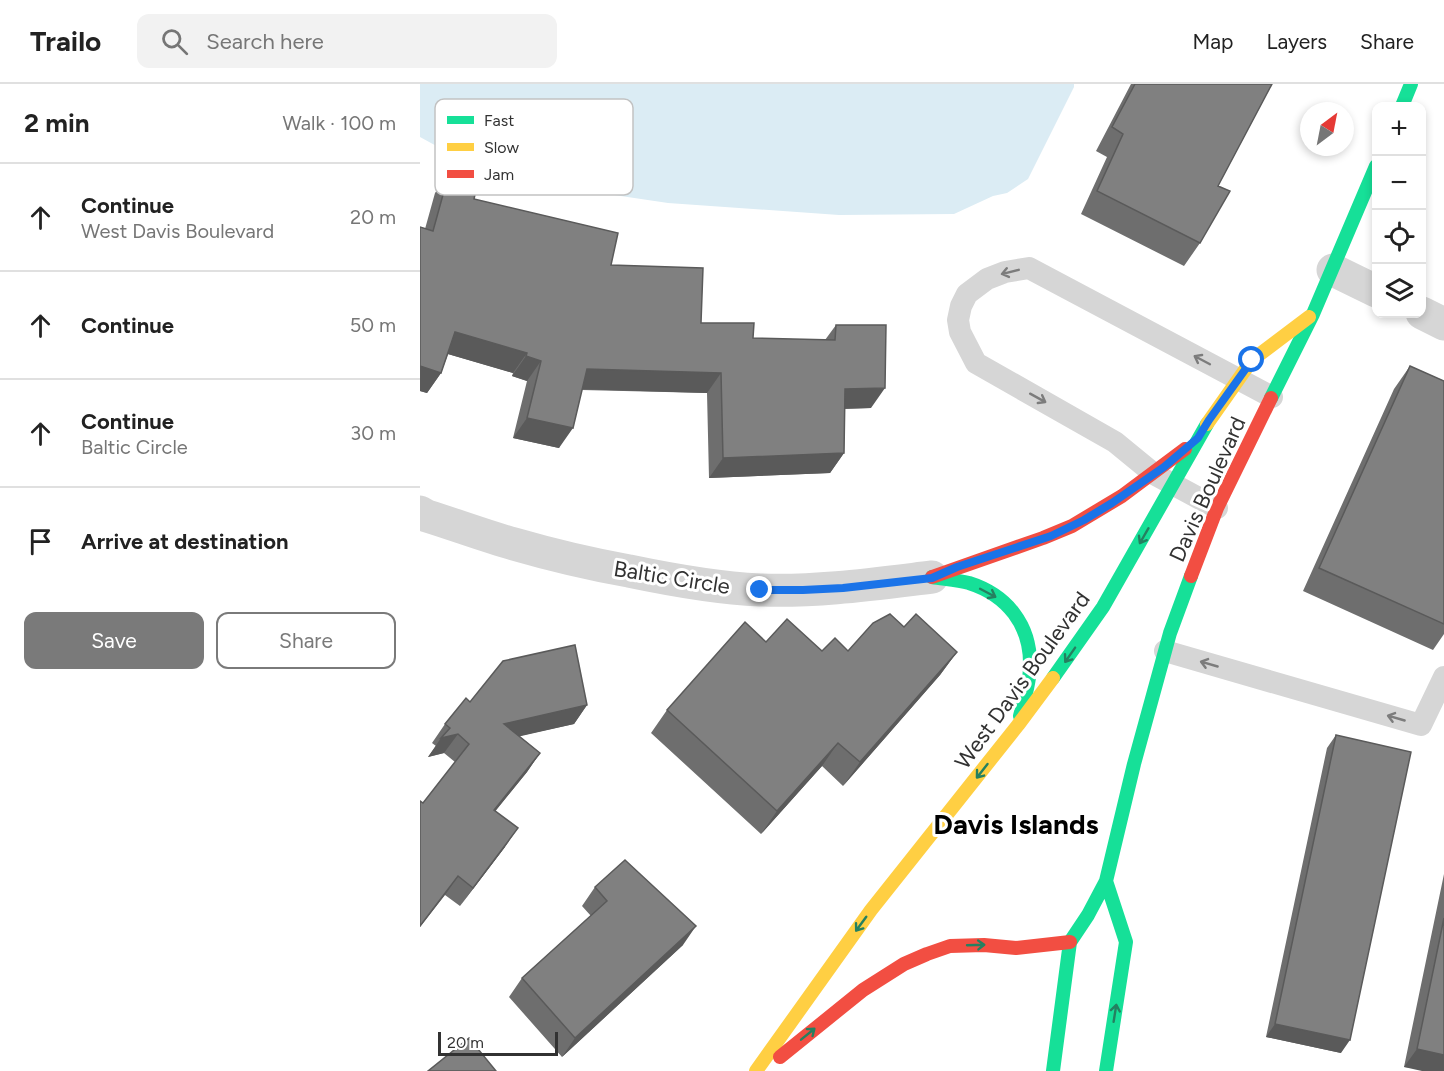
<!DOCTYPE html>
<meta charset="utf-8">
<style>
body{margin:0;font-family:Figtree,sans-serif;background:#f2f2f2;color:#222}
.controls{position:absolute;right:18px;top:18px;display:grid;overflow:hidden;border-radius:12px;box-shadow:0 3px 9px #0003}
.controls button{width:54px;height:54px;display:grid;place-items:center;padding:0;border:0;border-bottom:2px solid #e0e0e0;background:#fff;color:#222;font:30px sans-serif}
.compass{position:absolute;left:880px;top:18px;width:54px;height:54px;border-radius:50%;background:#fff;box-shadow:0 3px 9px #0003;rotate:32deg}
.scale{position:absolute;left:18px;bottom:15px;width:120px;box-sizing:border-box;padding-left:6px;border:3px solid #323232;border-top:0;font-size:16px;line-height:21px;white-space:nowrap;color:#323232;-webkit-text-stroke:4px #fff;paint-order:stroke}
.stop{position:absolute;width:18px;height:18px;margin:-14px;border:4px solid #1a73e8;border-radius:50%;background:#fff}
.stop.end{background:#1a73e8;border-color:#fff;box-shadow:0 2px 6px #0008}
.list{margin:0;padding:0;list-style:none}
h2{display:flex;justify-content:space-between;align-items:center;height:78px;margin:0;padding:0 24px;font-size:26px}
h2 small{font-size:20px;font-weight:400;color:#767676}
.list li{display:grid;grid-template-columns:39px 1fr auto;gap:18px;align-items:center;box-sizing:border-box;height:108px;padding:0 24px;border-top:2px solid #e0e0e0}
.list b{display:block;font-size:22px;white-space:nowrap}
.list p{margin:0;font-size:20px;white-space:nowrap;color:#767676}
.list em{font-size:20px;font-style:normal;color:#767676}
.actions{display:flex;gap:12px;padding:18px 24px}
.actions a{flex:1;padding:14px 0;border:2px solid #7a7a7a;border-radius:12px;text-align:center;font-size:21px;color:#7a7a7a}
.actions .main{background:#7a7a7a;color:#fff}
.icon{flex:none;width:33px;height:33px;fill:none;stroke:currentColor;stroke-width:2;stroke-linecap:round;stroke-linejoin:round}
.map{position:relative;flex:none;width:1024px;height:987px;overflow:hidden}
header{display:flex;align-items:center;gap:36px;box-sizing:border-box;height:84px;padding:0 30px;background:#fff;border-bottom:2px solid #e0e0e0}
header strong{font-size:28px}
nav{display:flex;gap:33px;margin-inline-start:auto;font-size:21px}
.search{width:420px;height:54px;background:#f2f2f2;display:flex;align-items:center;gap:15px;box-sizing:border-box;padding:0 21px;border-radius:12px;color:#767676;font-size:22px}
main{display:flex}
aside{flex:1;background:#fff}
.map>svg:first-child{display:block}
</style>
<header>
<strong>Trailo</strong>
<div class="search"><svg class="icon" aria-label="search" viewBox="0 0 24 24"><circle cx="10" cy="10" r="6"/><path d="M15 15l6 6"/></svg>Search here</div>
<nav><a>Map</a><a>Layers</a><a>Share</a></nav>
</header>
<main>
<aside>
<h2>2 min<small>Walk · 100 m</small></h2>
<ul class="list">
<li><svg class="icon" aria-label="ahead" viewBox="0 0 24 24"><path d="M12 20V5M6 11l6-6 6 6"/></svg><div><b>Continue</b><p>West Davis Boulevard</p></div><em>20 m</em></li>
<li><svg class="icon" aria-label="ahead" viewBox="0 0 24 24"><path d="M12 20V5M6 11l6-6 6 6"/></svg><div><b>Continue</b></div><em>50 m</em></li>
<li><svg class="icon" aria-label="ahead" viewBox="0 0 24 24"><path d="M12 20V5M6 11l6-6 6 6"/></svg><div><b>Continue</b><p>Baltic Circle</p></div><em>30 m</em></li>
<li><svg class="icon" aria-label="arrive" viewBox="0 0 24 24"><path d="M6 21V4h12l-3 4 3 4H6"/></svg><div><b>Arrive at destination</b></div></li>
</ul>
<div class="actions"><a class="main">Save</a><a>Share</a></div>
</aside>
<div class="map">
<svg width="1024" height="987" viewBox="0 0 1024 987">
<rect width="100%" height="100%" fill="#fff"/>
<path fill="#dbecf4" d="M0,0h654v3l-46,92 -21,14 -14,3 -39,18 -115,1 -171,-12 -175,-26 -73,-40z"/>
<g fill="none" stroke-linecap="round" stroke-linejoin="round">
<path stroke="#d6d6d6" stroke-width="22" d="M797,424l-63,-34 -39,-32 -139,-79 -16,-31 -2,-12 3,-14 6,-12 20,-15 18,-7 24,-4 243,129
M745,567l256,74 23,-48"/>
<path stroke="#d6d6d6" stroke-width="33" d="M913,186l43,21
M1002,229l22,11
M0,428l7,4c29,9 58,20 87,28 38,11 76,20 115,27 43,9 86,17 131,19 58,2 114,-6 172,-13"/>
<path stroke="#16e098" stroke-width="14" d="M982,22l9,-22
M851,314l42,-84 63,-148
M512,493c12,2 25,3 37,6 38,12 62,42 61,83 0,17 -6,34 -10,50
M633,594l50,-71 104,-183
M686,797l20,61 -20,129
M633,987l17,-129 18,-27 18,-34 28,-117 36,-131 21,-57"/>
<path stroke="#ffcf43" stroke-width="14" d="M787,340l45,-64 57,-43
M336,987l115,-161 147,-185 35,-47"/>
<path stroke="#f24e42" stroke-width="14" d="M771,492l26,-68 54,-110
M512,493l111,-39 29,-12 50,-30 63,-47
M360,973l83,-67 41,-26 23,-10 23,-8 34,-1 32,3 54,-6"/>
</g>
<path fill="#6e6e6e" d="M711,0h141l-54,102 -18,57 -16,23 -103,-52 26,-57 -11,-6z
M29,89l25,26 137,66 90,58 52,15 72,2 11,-15 35,83 -26,1 -1,44 -14,20 -121,5 -2,-85 -125,-3 -23,58 -46,-10 14,-57 -15,-5 1,-3 -65,-19 -7,19 -14,20 -7,-2v-164l5,2 10,-36z
M990,282l34,15v253l-11,16 -130,-59 91,-202z
M484,543l53,25 -17,23 -97,111 -21,-20 -61,68 -110,-101 16,-23 99,-68 56,9h26z
M50,618l117,3 -13,19 -55,12 21,17 -13,19 -32,39 10,36 -45,59 -15,-11 -22,-92 32,-41 -11,-9 -16,4 8,-11 -4,-3 13,-19z
M916,651l5,318 -75,-16 61,-289z
M1024,790v197l-40,-4z
M175,803l88,58 -121,112 -53,-60 13,-19 69,-62 -9,-10z"/>
<path fill="#5a5a5a" d="M35,248l72,21 -14,20 -72,-21z
M106,272l15,5 -14,20 -15,-5z
M0,282l21,7 -14,20 -7,-2z
M167,285l134,4 -14,20 -134,-4z
M465,304l-14,20 -40,1 14,-20z
M107,334l46,10 -14,20 -46,-10z
M424,369l-14,20 -121,5 14,-20z
M537,568l-17,23 -97,111 17,-24z
M167,621l-13,19 -83,19 13,-19z
M38,650l-14,19 -16,4 13,-19z
M418,659l-16,23 -61,68 16,-23z
M120,669l-13,19 -46,57 13,-19z
M98,744l-13,19 -45,59 13,-18z
M38,792l-13,19 -25,32v-1z
M276,842l-13,19 -121,112 13,-19z
M855,940l75,16 -9,13 -75,-16z
M997,965l27,6v16h-22l-18,-4z"/>
<path fill="#808080" stroke="#5a5a5a" stroke-width="1.5" d="M715,0h137l-54,102 12,5 -30,52 -103,-52 26,-57 -11,-7z
M29,89l29,8 -4,18 144,34 -7,32 92,3 -2,55h53l-1,15 82,2 1,-15h50l-1,63 -40,1 -1,64 -121,5 -2,-85 -134,-4 -14,59 -46,-10 14,-57 -15,-5 1,-3 -72,-21 -14,41 -21,-7v-139l13,4z
M990,282l34,15v243l-125,-56z
M470,530l14,13 12,-13 41,38 -97,110 -22,-19 -61,68 -110,-101 78,-88 21,20 21,-23 35,32 13,-13 13,13 25,-28z
M155,561l12,60 -83,19 36,29 -46,57 24,18 -45,60 -15,-12 -38,50v-125l3,2 46,-59 -11,-10 -17,4 9,-10 -5,-4 21,-26 4,4 33,-41z
M916,651l75,17 -61,288 -75,-16z
M205,776l71,66 -121,112 -53,-60 85,-77 -12,-14z
M1024,834v137l-27,-6z
M49,954l27,33h-68z"/>
<defs><path id="oneway-shaft" d="M-6 0H5M1.5-3L5.5 0L1.5 3" fill="none" stroke-width="1.6" stroke-linecap="round" stroke-linejoin="round" transform="scale(1.5)"/></defs>
<g stroke="#7c7c7c">
<use href="#oneway-shaft" transform="translate(590 188) rotate(166)"/>
<use href="#oneway-shaft" transform="translate(782 276) rotate(-152)"/>
<use href="#oneway-shaft" transform="translate(618 314) rotate(29)"/>
<use href="#oneway-shaft" transform="translate(789 580) rotate(-164)"/>
<use href="#oneway-shaft" transform="translate(976 634) rotate(-164)"/>
</g>
<g stroke="#258060">
<use href="#oneway-shaft" transform="translate(724 452) rotate(120)"/>
<use href="#oneway-shaft" transform="translate(568 509) rotate(28)"/>
<use href="#oneway-shaft" transform="translate(650 571) rotate(125)"/>
<use href="#oneway-shaft" transform="translate(562 687) rotate(128)"/>
<use href="#oneway-shaft" transform="translate(441 840) rotate(126)"/>
<use href="#oneway-shaft" transform="translate(556 861) rotate(-2)"/>
<use href="#oneway-shaft" transform="translate(695 929) rotate(-81)"/>
<use href="#oneway-shaft" transform="translate(388 950) rotate(-39)"/>
</g>
<g fill="none" stroke-linecap="round" stroke-linejoin="round">
<path stroke="#1a73e8" stroke-width="8" d="M340,506h43l40,-2 89,-10 25,-11 94,-31 33,-16 28,-17 52,-36 34,-29 11,-18 43,-60"/>
</g>
<g text-anchor="middle" stroke-width="6" stroke-linejoin="round" paint-order="stroke">
<g font-size="22" fill="#323232" stroke="#fff">
<text transform="translate(787 405) rotate(-66)" y="8">Davis Boulevard</text>
<text transform="translate(252 493) rotate(9)" y="8">Baltic Circle</text>
<text transform="translate(602 596) rotate(-54)" y="8">West Davis Boulevard</text>
</g>
<g font-size="28" font-weight="bold" fill="#000" stroke="#fff">
<text x="596" y="750">Davis Islands</text>
</g>
</g>
<rect x="15" y="15" width="198" height="96" rx="9" fill="#fff" stroke="#c2c2c2" stroke-width="1.5"/>
<rect x="27" y="32" width="27" height="8" fill="#16e098"/>
<rect x="27" y="59" width="27" height="8" fill="#ffcf43"/>
<rect x="27" y="86" width="27" height="8" fill="#f24e42"/>
<g font-size="16" fill="#323232">
<text x="64" y="42">Fast</text>
<text x="64" y="69">Slow</text>
<text x="64" y="96">Jam</text>
</g>
</svg>
<div class="controls">
<button>+</button>
<button>−</button>
<button><svg class="icon" aria-label="locate" viewBox="0 0 24 24"><circle cx="12" cy="12" r="6"/><path d="M12 2v4M12 18v4M2 12h4M18 12h4"/></svg></button>
<button><svg class="icon" aria-label="layers" viewBox="0 0 24 24"><path d="M12 4l9 5-9 5-9-5zM3 14l9 5 9-5"/></svg></button>
</div>
<svg class="compass" viewBox="-18 -18 36 36"><path d="M0-13l5 13h-10z" fill="#e53935"/><path d="M0 13l5-13h-10z" fill="#767676"/></svg>
<div class="scale">20 m</div>
<div class="stop" style="left:832px;top:276px"></div>
<div class="stop end" style="left:340px;top:506px"></div>
</div>
</main>
